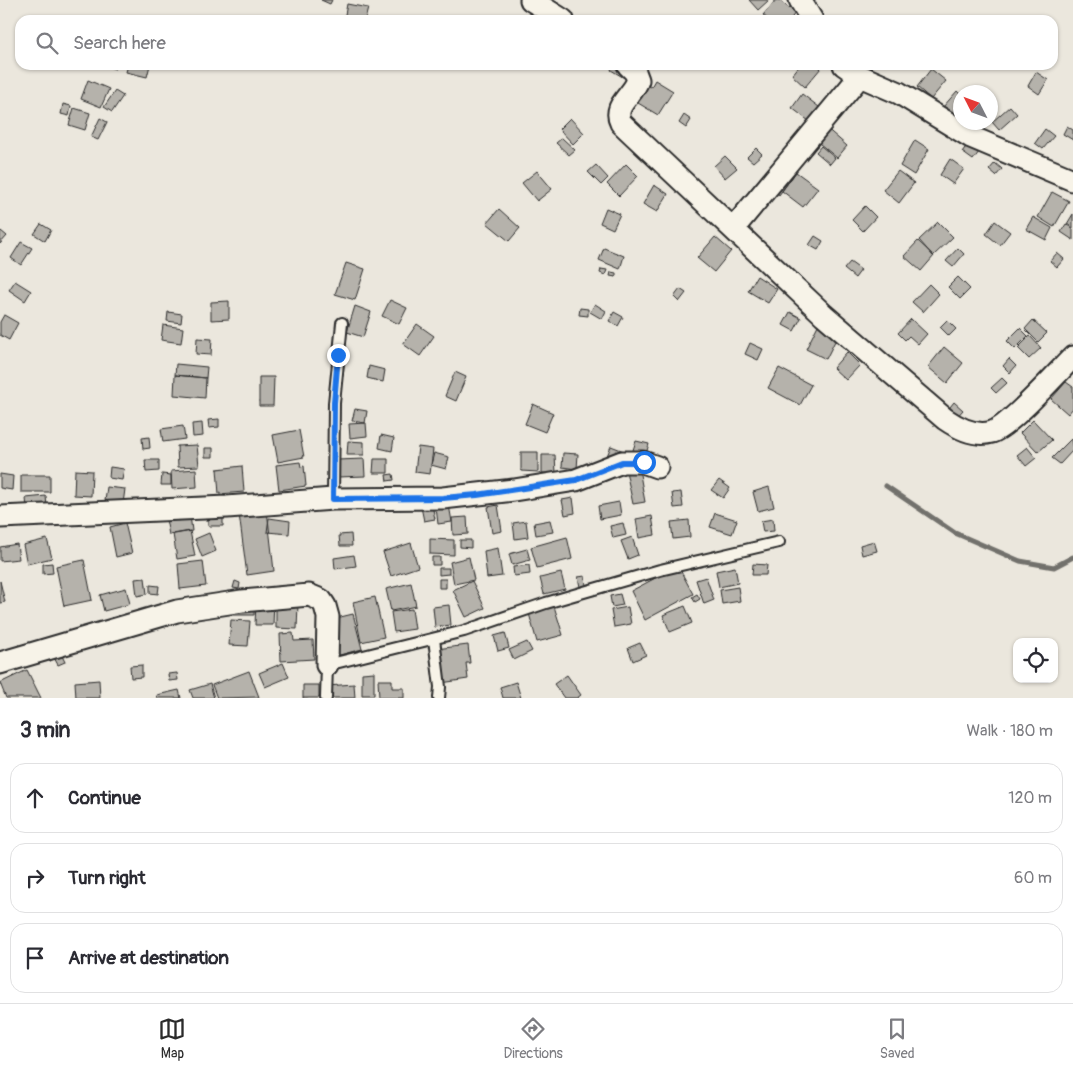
<!DOCTYPE html>
<meta charset="utf-8">
<style>
body{margin:0;font-family:Pangolin,sans-serif;background:#f7f7f7;color:#2b2b33}
.controls{position:absolute;right:15px;bottom:15px;display:grid;overflow:hidden;border-radius:10px;box-shadow:0 1px 4px #0004}
.controls button{width:45px;height:45px;display:grid;place-items:center;padding:0;border:0;border-bottom:1px solid #e1e1e2;background:#fff;color:#2b2b33;font:25px sans-serif}
.compass{position:absolute;left:953px;top:85px;width:45px;height:45px;border-radius:50%;background:#fff;box-shadow:0 1px 4px #0004;rotate:312deg}
.stop{position:absolute;width:15px;height:15px;margin:-11px;border:4px solid #1a73e8;border-radius:50%;background:#fff}
.stop.end{background:#1a73e8;border-color:#fff;box-shadow:0 1px 5px #0008}
.list{margin:0;padding:0;list-style:none}
h2{display:flex;justify-content:space-between;align-items:center;height:65px;margin:0;padding:0 20px;font-size:21px}
h2 small{font-size:16px;font-weight:400;color:#7c7c81}
.list li{display:grid;grid-template-columns:32px 1fr auto;gap:15px;align-items:center;box-sizing:border-box;height:70px;margin:0 10px 10px;padding:0 10px;border:1px solid #e1e1e2;border-radius:15px}
.list b{display:block;font-size:19px;white-space:nowrap}
.list em{font-size:16px;font-style:normal;color:#7c7c81}
.icon{flex:none;width:28px;height:28px;fill:none;stroke:currentColor;stroke-width:2;stroke-linecap:round;stroke-linejoin:round}
.map{position:relative;flex:none;width:1073px;height:698px;overflow:hidden}
.search{position:absolute;background:#fff;box-shadow:0 1px 4px #0004;left:15px;right:15px;top:15px;height:55px;display:flex;align-items:center;gap:12px;box-sizing:border-box;padding:0 18px;border-radius:15px;color:#7c7c81;font-size:19px}
.sheet{height:305px;background:#fff}
nav{display:flex;justify-content:space-around;align-items:center;box-sizing:border-box;height:70px;border-top:1px solid #e1e1e2;background:#fff;font-size:14px;color:#7c7c81}
nav a{display:grid;justify-items:center;gap:2px}
nav .on{color:#2b2b2b}
.map>svg:first-child{display:block}
</style>
<div class="map">
<svg width="1073" height="698" viewBox="0 0 1073 698">
<rect width="100%" height="100%" fill="#ebe7dd"/>
<filter id="ink" filterUnits="userSpaceOnUse"><feTurbulence type="fractalNoise" baseFrequency=".02" numOctaves="2"/><feDisplacementMap in="SourceGraphic" scale="10" xChannelSelector="R" yChannelSelector="G"/><feConvolveMatrix kernelMatrix="1 2 1 2 8 2 1 2 1" color-interpolation-filters="sRGB"/></filter>
<g filter="url(#ink)">
<g fill="none" stroke-linecap="round" stroke-linejoin="round">
<path stroke="#72716c" stroke-width="5" d="M886,486l69,47 65,28 34,6 19,-10"/>
</g>
<path fill="#b5b2ab" stroke="#2b2b2b" d="M321,0h11l-2,4z
M749,0h20l-11,10z
M776,0h3l16,13 -5,7h-21l-6,-5z
M347,4l21,4 -3,12h-21z
M104,65h13l-2,4z
M128,65h22l-3,12 -21,-5z
M613,65h9l9,6 -5,8 -15,-9z
M800,65h17l4,3 -16,19 -13,-12z
M931,69l15,12 -15,18 -14,-12z
M1036,72l12,8 -9,14 -11,-8z
M88,80l21,9 -8,18 -20,-8z
M655,80l18,11 -15,24 -25,-15 11,-17 7,4z
M115,91l8,5 -11,16 -8,-5z
M957,91l3,3v12l-8,9 -9,-8z
M802,94l17,13 -10,14 -17,-13z
M63,104l8,2 -2,10 -8,-2z
M1010,106l7,8 -18,16 -7,-8z
M74,108l16,5 -5,17 -16,-5z
M684,115l7,5 -5,8 -7,-5z
M100,118l7,4 -9,18 -7,-3z
M570,118l14,15 -11,11 -14,-15z
M824,126l23,20 -10,12 -23,-19z
M1067,126l6,4v10l-10,-6z
M1045,129l9,7 -11,13 -8,-6z
M562,138l13,12 -6,5 -13,-12z
M915,140l14,9 -15,26 -14,-9z
M968,144l11,8 -6,8 -11,-8z
M821,146l14,12 -5,6 -14,-12z
M756,148l6,6 -9,8 -6,-5z
M725,156l12,12 -12,10 -11,-12z
M950,159l14,10 -11,15 -13,-9z
M995,163l7,6 -6,7 -7,-6z
M626,164l12,12 -19,20 -12,-12z
M596,165l12,13 -7,7 -13,-13z
M786,170l7,6 -14,19 -8,-6z
M537,171l15,18 -15,12 -15,-18z
M898,171l16,12 -15,20 -16,-13z
M796,172l22,16 -15,19 -21,-16z
M654,185l14,9 -11,18 -14,-8z
M1052,192l17,9 -15,26 -16,-10z
M865,206l11,11 -13,14 -11,-11z
M606,208l14,6 -7,15 -13,-6z
M499,209l21,19 -11,13 -22,-18z
M1073,214v14l-6,-4z
M1033,217l19,11 -6,12 -20,-11z
M995,221l15,11 -10,13 -14,-11z
M938,222l15,15 -20,19 -14,-16z
M41,224l10,6 -6,11 -11,-7z
M1066,224l7,5v11l-12,-8z
M1,231l6,5 -7,8v-11z
M815,236l8,5 -5,9 -9,-5z
M715,237l16,14 -17,21 -17,-14z
M918,241l16,15 -13,15 -17,-15z
M21,242l11,6 -11,17 -10,-7z
M604,248l20,8 -4,13 -21,-9z
M958,248l6,6 -11,13 -7,-6z
M1057,253l7,6 -7,8 -7,-6z
M850,262l11,8 -6,8 -11,-9z
M346,263l19,6 -10,31 -20,-6z
M601,269l6,1 -2,5 -5,-2z
M611,272l5,1v4l-6,-1z
M757,276l20,13 -9,14 -20,-12z
M958,277l12,12 -10,10 -12,-12z
M15,281l16,10 -6,10 -16,-11z
M929,284l10,10 -16,18 -11,-10z
M680,289l6,4 -7,9 -5,-5z
M390,300l17,8 -8,16 -17,-8z
M229,301v18l-18,1v-18z
M595,304l11,7 -4,8 -12,-7z
M355,306l16,6 -8,25 -16,-5z
M580,308l8,1v7l-9,-1z
M168,312l14,2 -1,9 -14,-2z
M614,312l9,5 -5,9 -9,-5z
M790,312l11,6 -7,13 -11,-6z
M4,315l14,8 -9,17 -9,-5v-13z
M911,319l16,15 -9,10 -9,-8 -4,4 -7,-7z
M947,320l9,9 -7,7 -9,-9z
M1033,320l14,13 -9,9 -13,-13z
M819,323l20,10 -13,26 -20,-10z
M417,324l17,12 -14,20 -17,-12z
M163,325l20,3 -2,15 -20,-3z
M1020,328l8,8 -13,13 -8,-8z
M1030,336l11,12 -12,11 -11,-11z
M197,338l15,1 -1,16 -15,-1z
M750,343l13,6 -5,11 -13,-6z
M944,347l19,16 -16,20 -19,-16z
M847,352l13,13 -14,15 -13,-12z
M1009,359l7,7 -6,7 -7,-7z
M176,364l31,3 -1,11 -31,-3z
M369,366l16,4 -2,12 -16,-4z
M779,368l32,17 -11,20 -32,-17z
M455,372l11,5 -10,24 -11,-5z
M175,375l31,3 -1,20 -31,-3z
M259,377h15l-1,29h-14z
M1002,378l5,5 -11,10 -5,-5z
M1066,382l7,5v21l-5,6 -17,-15z
M954,402l9,8 -8,9 -9,-7z
M533,404l20,9 -8,19 -20,-8z
M355,409l12,2 -2,12 -13,-2z
M219,419v8l-10,1 -1,-8z
M1033,420l19,20 -14,12 -18,-19z
M202,423l1,13 -10,1 -1,-13z
M366,423l1,13 -17,2 -1,-14z
M183,426l2,13 -22,3 -2,-13z
M299,430l5,27 -26,5 -5,-27z
M381,435l13,3 -2,13 -13,-3z
M149,437l1,11 -7,1 -1,-11z
M1071,439l2,11 -13,14 -8,-6z
M348,441l16,1v13h-17z
M636,441l13,3 -4,13 -13,-4z
M197,445l2,21 -21,1 -1,-21z
M611,446l13,5 -4,11 -13,-6z
M418,447l15,2 -3,25 -15,-2z
M1027,447l9,11 -10,8 -9,-11z
M205,448h8v9h-8z
M521,452h17v20l-17,-1z
M434,453l15,4 -3,12 -15,-4z
M563,453l15,1 -1,15 -15,-2z
M542,455h13l1,18h-14z
M364,459l1,17 -27,1 -1,-17z
M374,459h14v14h-15z
M145,460h14v11l-13,1z
M300,462l1,5 3,-1 2,20 -27,4 -3,-25z
M242,466l2,26 -25,2 -2,-25z
M110,467l14,2 -2,11 -13,-2z
M196,469l1,18 -25,2 -1,-18z
M639,469l6,33 -12,2 -7,-33z
M75,470l17,1 -1,25 -17,-1z
M0,474l13,2 -1,14 -12,-2z
M162,474l9,1v10h-10z
M393,474l1,6 -7,1 -1,-6z
M21,475h29v17h-29z
M719,480l11,8 -7,10 -12,-8z
M107,487l18,2 -2,15 -18,-3z
M769,487l5,20 -16,4 -5,-19z
M681,492l2,15 -9,1 -2,-15z
M46,496l1,11 -20,2 -1,-11z
M573,498l2,15 -10,2 -3,-15z
M619,502l2,13 -21,4 -2,-13z
M432,505l3,14 -11,2 -3,-14z
M449,505l3,17 -14,2 -2,-17z
M498,505l4,26 -10,2 -4,-26z
M267,510l7,61 -27,4 -8,-61z
M715,513l22,7 -5,14 -22,-7z
M208,514h15v12h-15z
M190,515l2,16 -23,4 -3,-16z
M652,516l3,19 -16,3 -3,-19z
M467,517l1,17 -15,1 -1,-17z
M269,518l21,3 -1,13 -22,-2z
M773,519l1,12 -11,1 -2,-11z
M550,520l3,12 -17,3 -2,-12z
M689,520l1,17 -17,2 -2,-17z
M526,521l2,16 -13,2 -2,-16z
M125,523l7,30 -16,4 -6,-30z
M623,523l3,12 -13,3 -3,-12z
M190,531l5,25 -18,3 -4,-25z
M209,533l7,18 -14,6 -7,-18z
M351,534l1,12h-12l-1,-11z
M567,537l5,22 -35,9 -6,-21z
M632,537l6,18 -10,4 -7,-18z
M47,539l5,19 -25,6 -4,-19z
M430,539l24,1v15l-24,-1z
M460,540h11v8l-11,-1z
M874,541l3,10 -15,4 -2,-10z
M411,543l7,24 -27,9 -8,-24z
M17,544l2,15 -19,2v-14z
M498,548l4,28 -15,2 -3,-27z
M527,549l3,11 -18,5 -3,-11z
M354,555l2,11 -21,3 -1,-11z
M432,557h8v8h-8z
M469,557l5,23 -20,4 -4,-22z
M84,560l8,40 -28,6 -8,-40z
M203,561l3,25 -26,3 -2,-25z
M52,563l1,10 -10,1v-10z
M753,564l14,1 -1,10h-14z
M529,565l1,9 -16,2 -1,-9z
M678,566l15,28 -48,26 -14,-29z
M735,567l3,16 -19,4 -3,-16z
M439,568h10v6l-10,1z
M561,573l4,16 -21,5 -4,-16z
M585,576l1,10 -6,1 -2,-10z
M706,577l8,23 -10,4 -8,-24z
M145,578l2,16 -10,2 -2,-17z
M439,579h7v9h-7z
M0,581l5,21 -5,1z
M235,581l5,2 -1,6 -6,-1z
M472,581l13,27 -19,9 -13,-27z
M411,583l5,23 -25,5 -5,-22z
M150,585l9,1 -1,8 -8,-1z
M738,587l2,14 -18,3 -2,-14z
M126,588l4,16 -26,7 -4,-16z
M620,594l3,11 -11,2 -2,-11z
M697,594l3,5 -5,3 -3,-5z
M375,597l9,40 -23,5 -8,-40z
M256,601h18l-1,24h-18z
M231,602h23v13h-23z
M276,603l22,1 -1,25 -21,-1z
M553,603l10,32 -26,7 -9,-32z
M449,605l2,20 -16,2 -2,-20z
M685,606l7,17 -22,9 -7,-17z
M628,607l3,17 -17,3 -3,-17z
M412,609l3,20 -21,3 -3,-20z
M353,614l9,35 -26,7 -8,-36z
M231,620l19,1 -2,25 -19,-1z
M293,633l1,8 19,-1 1,19 -33,2 -1,-27z
M505,633l4,15 -11,3 -4,-15z
M527,642l5,9 -18,9 -5,-10z
M640,643l6,12 -13,6 -5,-13z
M468,645l2,18h-4l2,16 -27,4 -5,-34z
M58,648l7,14 -7,3 -7,-13z
M283,663l6,14 -24,10 -6,-14z
M142,665v12l-11,1 -1,-12z
M27,670l14,28h-35l-6,-15z
M249,671l10,26 -42,1 -5,-13z
M374,672v23h-12v-22z
M177,673l1,7 -9,1 -1,-7z
M567,675l14,20 -4,3h-13l-10,-14z
M99,680l1,18h-24l-1,-16z
M378,680h14v8h12v10h-25z
M516,682l5,16h-18l-3,-11z
M210,684l4,14h-21l-3,-8z
M354,684l1,14h-27l-1,-12z
M303,685h16v13h-16z
M179,690l2,8h-23l-1,-3z"/>
<g fill="none" stroke-linecap="round" stroke-linejoin="round">
<defs>
<path id="lane" d="M333,499l1,-96 8,-80
M434,639l6,48 -1,11
M326,698l1,-33 137,-34 82,-28 114,-33 119,-28"/>
<path id="street" d="M531,0l32,20
M800,0l12,20
M628,65l7,7 3,8c-5,16 -26,25 -17,43l203,192 121,104c13,9 30,18 47,13 18,-6 65,-59 81,-75
M844,65l16,11 39,17 72,44 102,43
M733,229l127,-153
M0,517l227,-10 106,-8 110,-1 71,-8 62,-10 46,-18h21l14,5
M0,663l177,-52 65,-10 67,-6 12,5 4,6 3,11 -1,48"/>
</defs>
<use href="#lane" stroke="#2b2b2b" stroke-width="14"/>
<use href="#street" stroke="#2b2b2b" stroke-width="25"/>
<use href="#lane" stroke="#f7f3e8" stroke-width="10"/>
<use href="#street" stroke="#f7f3e8" stroke-width="21"/>
</g>
</g>
<g fill="none" stroke-linecap="round" stroke-linejoin="round" filter="url(#ink)">
<path stroke="#1a73e8" stroke-width="6" d="M338,355l-4,48 -1,96 110,-1 34,-3 99,-15 46,-18h22"/>
</g>
</svg>
<div class="controls">
<button><svg class="icon" aria-label="locate" viewBox="0 0 24 24"><circle cx="12" cy="12" r="6"/><path d="M12 2v4M12 18v4M2 12h4M18 12h4"/></svg></button>
</div>
<svg class="compass" viewBox="-18 -18 36 36"><path d="M0-13l5 13h-10z" fill="#e53935"/><path d="M0 13l5-13h-10z" fill="#7c7c81"/></svg>
<div class="stop" style="left:644px;top:462px"></div>
<div class="stop end" style="left:338px;top:355px"></div>
<div class="search"><svg class="icon" aria-label="search" viewBox="0 0 24 24"><circle cx="10" cy="10" r="6"/><path d="M15 15l6 6"/></svg>Search here</div>
</div>
<section class="sheet">
<h2>3 min<small>Walk · 180 m</small></h2>
<ul class="list">
<li><svg class="icon" aria-label="ahead" viewBox="0 0 24 24"><path d="M12 20V5M6 11l6-6 6 6"/></svg><div><b>Continue</b></div><em>120 m</em></li>
<li><svg class="icon" aria-label="right" viewBox="0 0 24 24"><path d="M7 20v-9h11M14 6l5 5-5 5"/></svg><div><b>Turn right</b></div><em>60 m</em></li>
<li><svg class="icon" aria-label="arrive" viewBox="0 0 24 24"><path d="M6 21V4h12l-3 4 3 4H6"/></svg><div><b>Arrive at destination</b></div></li>
</ul>
</section>
<nav>
<a class="on"><svg class="icon" aria-label="map" viewBox="0 0 24 24"><path d="M3 6l6-2 6 2 6-2v14l-6 2-6-2-6 2zM9 4v14M15 6v14"/></svg>Map</a>
<a><svg class="icon" aria-label="directions" viewBox="0 0 24 24"><path d="M12 3l9 9-9 9-9-9zM9 14v-3h6M13 9l2 2-2 2"/></svg>Directions</a>
<a><svg class="icon" aria-label="saved" viewBox="0 0 24 24"><path d="M7 4h10v16l-5-4-5 4z"/></svg>Saved</a>
</nav>
